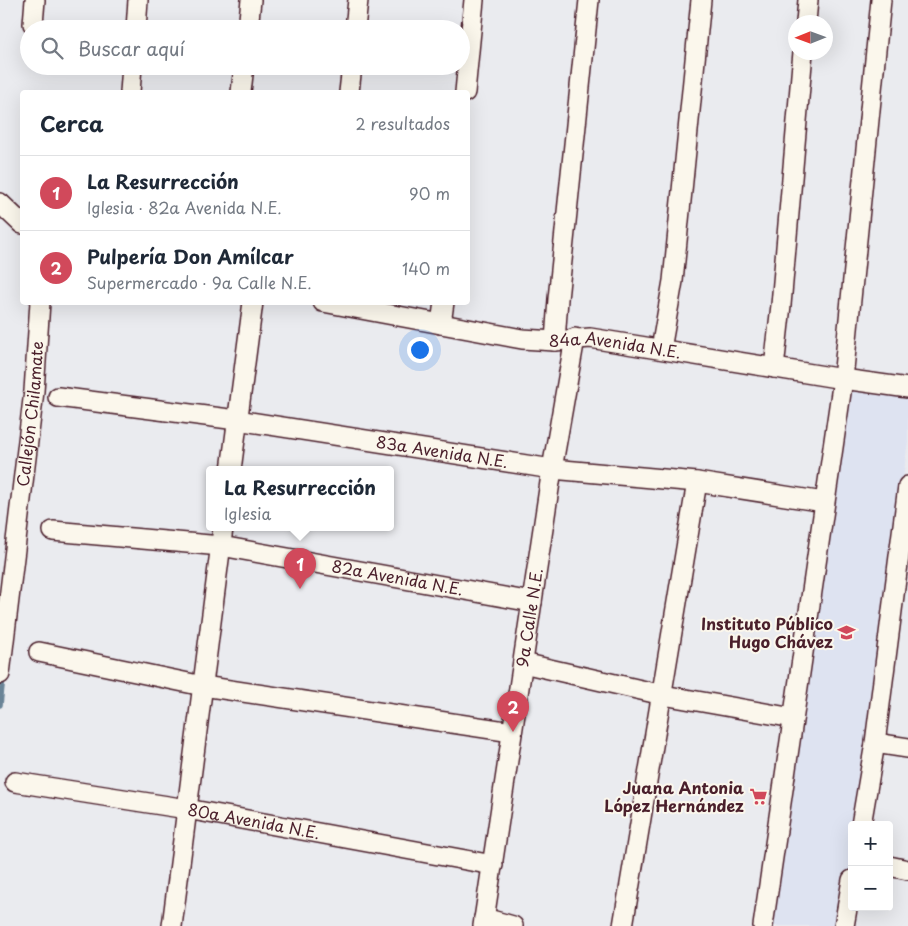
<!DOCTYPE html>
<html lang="es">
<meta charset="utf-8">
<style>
body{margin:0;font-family:"Playpen Sans",sans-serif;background:#f2f2f3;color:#1f2937}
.controls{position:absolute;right:15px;bottom:15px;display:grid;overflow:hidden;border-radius:5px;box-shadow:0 5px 20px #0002}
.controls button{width:45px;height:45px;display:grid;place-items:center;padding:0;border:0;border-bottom:1px solid #e0e1e3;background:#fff;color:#1f2937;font:25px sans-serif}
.compass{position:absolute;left:788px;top:15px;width:45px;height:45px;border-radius:50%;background:#fff;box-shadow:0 5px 20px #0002;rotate:269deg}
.you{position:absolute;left:419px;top:349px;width:18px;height:18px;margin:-12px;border:4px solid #fff;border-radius:50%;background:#1a73e8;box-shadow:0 0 0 8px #1a73e833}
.badge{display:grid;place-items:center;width:32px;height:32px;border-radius:50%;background:#d1495b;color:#fff;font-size:16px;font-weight:700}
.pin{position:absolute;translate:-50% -41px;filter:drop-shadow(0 1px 2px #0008)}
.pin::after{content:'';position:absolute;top:26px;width:18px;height:15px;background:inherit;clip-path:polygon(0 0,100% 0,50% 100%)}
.popup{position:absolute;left:206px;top:466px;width:188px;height:65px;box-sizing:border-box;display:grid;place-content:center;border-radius:5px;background:#fff;filter:drop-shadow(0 1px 4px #0005);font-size:16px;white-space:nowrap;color:#747a83}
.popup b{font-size:19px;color:#1f2937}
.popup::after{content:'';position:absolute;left:50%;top:100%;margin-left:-10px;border:10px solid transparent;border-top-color:#fff}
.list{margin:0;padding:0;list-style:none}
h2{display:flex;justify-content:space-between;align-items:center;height:65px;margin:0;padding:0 20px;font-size:21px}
h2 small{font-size:16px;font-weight:400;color:#747a83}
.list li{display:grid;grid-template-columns:32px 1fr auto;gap:15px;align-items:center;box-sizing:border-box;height:75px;padding:0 20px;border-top:1px solid #e0e1e3}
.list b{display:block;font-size:19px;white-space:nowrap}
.list p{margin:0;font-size:16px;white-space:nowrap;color:#747a83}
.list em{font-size:16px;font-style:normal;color:#747a83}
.icon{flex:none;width:28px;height:28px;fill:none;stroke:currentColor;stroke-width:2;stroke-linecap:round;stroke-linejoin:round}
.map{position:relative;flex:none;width:908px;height:926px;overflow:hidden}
.search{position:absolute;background:#fff;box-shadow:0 5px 20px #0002;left:20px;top:20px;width:450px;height:55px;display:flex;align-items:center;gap:12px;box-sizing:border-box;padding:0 18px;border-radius:28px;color:#747a83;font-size:19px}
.panel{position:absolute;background:#fff;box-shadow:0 5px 20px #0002;left:20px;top:90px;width:450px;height:215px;border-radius:5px}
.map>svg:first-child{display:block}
</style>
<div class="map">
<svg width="908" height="926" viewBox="0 0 908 926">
<rect width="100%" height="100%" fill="#eaebef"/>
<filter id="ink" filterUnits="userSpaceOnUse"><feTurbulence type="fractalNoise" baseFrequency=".02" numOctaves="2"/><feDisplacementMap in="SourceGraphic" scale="10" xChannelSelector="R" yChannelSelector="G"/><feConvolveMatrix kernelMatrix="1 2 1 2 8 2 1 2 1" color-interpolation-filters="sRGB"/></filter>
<g filter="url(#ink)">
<path fill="#dee3f1" d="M852,387l56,9v45l-52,384h-4v32l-10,69h-78z"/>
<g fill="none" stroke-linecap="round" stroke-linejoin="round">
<path stroke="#6a8497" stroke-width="5.5" d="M0,705l3,-28"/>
<defs>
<g id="minor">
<path d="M806,22l2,-22"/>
<path d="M33,24l2,-24"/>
<path d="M136,29l2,-29"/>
<path d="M248,29l3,-29"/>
<path d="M355,29l3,-29"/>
<path d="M130,92l2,-26"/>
<path d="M241,92l3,-26"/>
<path d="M349,92l3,-26"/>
<path d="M465,92l9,-92"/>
<path d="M0,203l22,21"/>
<path id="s1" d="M323,302l199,37 33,2 35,-3 253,41 65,9"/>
<path d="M441,324l3,-22"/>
<path d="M555,341l3,-42 31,-299"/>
<path d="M661,349l12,-68 28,-281"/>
<path d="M774,368l7,-63 22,-253"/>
<path id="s2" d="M58,397l179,23 315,49 145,13 127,20"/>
<path d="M231,470l22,-168"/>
<path id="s3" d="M53,531l168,15 311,56"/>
<path d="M39,652l164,34 309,46"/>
<path d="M523,663l140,32 130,23"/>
<path id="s4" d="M0,674l34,-283 6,-89"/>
<path d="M875,743l33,5"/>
<path id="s5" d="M15,782l172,27 306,56"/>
<path d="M861,825l14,-82 33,-257"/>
<path d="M889,866l19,4"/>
<path d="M484,918l29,8"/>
<path d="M172,926l51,-398"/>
<path id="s6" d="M483,926l69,-457 23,-131"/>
<path d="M623,926l74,-444"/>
<path d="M763,926l80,-547 38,-379"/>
<path d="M844,926l8,-46"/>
</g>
</defs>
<use href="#minor" stroke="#4a1f2b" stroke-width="22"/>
<use href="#minor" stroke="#fbf7ec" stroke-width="19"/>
</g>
</g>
<defs>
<symbol id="school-bare" viewBox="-9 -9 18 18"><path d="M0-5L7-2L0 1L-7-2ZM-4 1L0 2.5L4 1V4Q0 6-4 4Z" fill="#d1495b" stroke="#fbf7ec" stroke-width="2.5" paint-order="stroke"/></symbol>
<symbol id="supermarket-bare" viewBox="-9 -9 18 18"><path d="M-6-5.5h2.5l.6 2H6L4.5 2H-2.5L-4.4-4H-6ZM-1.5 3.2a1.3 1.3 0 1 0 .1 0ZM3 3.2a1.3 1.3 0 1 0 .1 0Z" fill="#d1495b" stroke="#fbf7ec" stroke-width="2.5" paint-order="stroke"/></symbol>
</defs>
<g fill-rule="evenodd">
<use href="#school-bare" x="834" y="620" width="25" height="25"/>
<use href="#supermarket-bare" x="746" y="784" width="25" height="25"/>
</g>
<g text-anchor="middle" stroke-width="4" stroke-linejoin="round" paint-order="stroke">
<g font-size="16" fill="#4a1f2b" stroke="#fbf7ec">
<text dy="6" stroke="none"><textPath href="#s1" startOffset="296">84a Avenida N.E.</textPath></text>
<text dy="6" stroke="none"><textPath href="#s4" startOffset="262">Callejón Chilamate</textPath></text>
<text dy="6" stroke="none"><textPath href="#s2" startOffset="388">83a Avenida N.E.</textPath></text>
<text dy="6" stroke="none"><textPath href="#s3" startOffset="348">82a Avenida N.E.</textPath></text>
<text dy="6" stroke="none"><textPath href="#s6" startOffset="312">9a Calle N.E.</textPath></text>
<text dy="6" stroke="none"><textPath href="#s5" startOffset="242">80a Avenida N.E.</textPath></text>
</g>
<g font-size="16" font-weight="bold" fill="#4a1f2b" stroke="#fbf7ec" text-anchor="end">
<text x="833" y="630">Instituto Público<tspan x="833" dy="18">Hugo Chávez</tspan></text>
<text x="744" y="794">Juana Antonia<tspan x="744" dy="18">López Hernández</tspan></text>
</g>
</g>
</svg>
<div class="controls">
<button>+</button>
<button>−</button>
</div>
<svg class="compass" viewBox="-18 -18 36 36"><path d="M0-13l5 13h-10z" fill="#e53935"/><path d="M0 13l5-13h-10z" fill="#747a83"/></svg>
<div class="you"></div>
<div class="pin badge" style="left:300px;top:589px">1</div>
<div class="popup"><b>La Resurrección</b>Iglesia</div>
<div class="pin badge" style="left:513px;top:732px">2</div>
<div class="search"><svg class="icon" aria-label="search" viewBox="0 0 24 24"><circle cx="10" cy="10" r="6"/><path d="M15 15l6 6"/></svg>Buscar aquí</div>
<section class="panel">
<h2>Cerca<small>2 resultados</small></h2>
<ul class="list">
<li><span class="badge">1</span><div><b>La Resurrección</b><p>Iglesia · 82a Avenida N.E.</p></div><em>90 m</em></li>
<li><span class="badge">2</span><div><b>Pulpería Don Amílcar</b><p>Supermercado · 9a Calle N.E.</p></div><em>140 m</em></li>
</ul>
</section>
</div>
